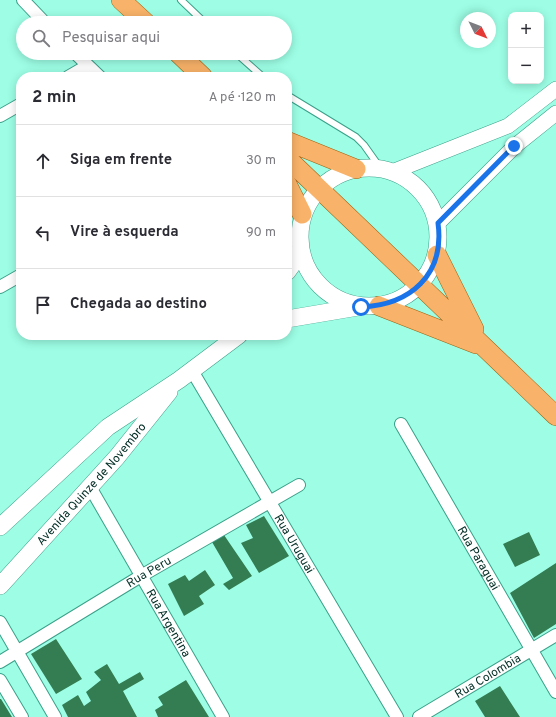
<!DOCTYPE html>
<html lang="pt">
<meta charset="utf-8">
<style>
body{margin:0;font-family:Overpass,sans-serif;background:#f2f2f3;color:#2b2b33}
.controls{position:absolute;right:12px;top:12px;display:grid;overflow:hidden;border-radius:8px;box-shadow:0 2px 10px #0003}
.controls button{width:36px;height:36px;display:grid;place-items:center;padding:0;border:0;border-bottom:1px solid #e1e1e2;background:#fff;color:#2b2b33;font:20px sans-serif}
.compass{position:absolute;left:460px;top:12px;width:36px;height:36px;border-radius:50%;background:#fff;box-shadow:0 2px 10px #0003;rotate:132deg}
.stop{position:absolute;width:12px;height:12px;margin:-9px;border:3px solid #1a73e8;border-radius:50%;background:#fff}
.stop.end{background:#1a73e8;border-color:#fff;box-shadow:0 1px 4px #0008}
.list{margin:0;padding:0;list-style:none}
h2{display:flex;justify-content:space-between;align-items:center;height:52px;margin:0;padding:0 16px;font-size:17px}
h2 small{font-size:13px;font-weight:400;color:#7c7c81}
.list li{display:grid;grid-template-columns:26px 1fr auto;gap:12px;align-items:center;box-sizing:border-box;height:72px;padding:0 16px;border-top:1px solid #e1e1e2}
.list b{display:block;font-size:15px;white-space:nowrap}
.list em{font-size:13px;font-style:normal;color:#7c7c81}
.icon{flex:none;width:22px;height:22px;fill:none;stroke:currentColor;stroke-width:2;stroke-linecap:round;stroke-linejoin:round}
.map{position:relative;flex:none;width:556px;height:717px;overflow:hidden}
.search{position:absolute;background:#fff;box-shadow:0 2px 10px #0003;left:16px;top:16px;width:276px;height:44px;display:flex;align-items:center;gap:10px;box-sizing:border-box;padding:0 14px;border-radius:22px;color:#7c7c81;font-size:15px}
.panel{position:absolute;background:#fff;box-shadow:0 2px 10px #0003;left:16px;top:72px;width:276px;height:268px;border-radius:16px}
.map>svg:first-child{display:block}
</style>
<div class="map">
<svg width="556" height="717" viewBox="0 0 556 717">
<rect width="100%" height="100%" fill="#9dfee5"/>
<path fill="#347c52" d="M264,516l25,40 -30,17 -18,-30 12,-5 -7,-13z
M529,532l11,23 -25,12 -12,-23z
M224,535l28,41 -23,14 -6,-6 10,-6 -21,-36z
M556,563v61l-22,14 -24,-45z
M205,570l10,15 -16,11 5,8 -20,12 -16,-32 17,-9 4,6z
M56,639l26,40 -26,15 -25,-40z
M107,664l12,20 21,-12 4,7 -21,12 14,26h-69l-6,-12 16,-10 6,11 7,-5 -5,-9 15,-12 -7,-8z
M186,680l23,37h-51l-3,-7 8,-5 -5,-8z
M500,686l20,31h-35l-10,-16z
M0,699h1l11,18h-12z"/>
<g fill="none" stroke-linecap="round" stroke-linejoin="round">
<defs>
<path id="service" d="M181,0l24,23
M236,53l27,24
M287,95l69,42 8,8 17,24"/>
<g id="minor">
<path d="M23,0l22,23"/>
<path d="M75,53l25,24"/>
<path d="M68,77l19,-11"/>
<path d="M0,116l21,-12"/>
<path d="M0,287l21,-12"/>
<path id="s1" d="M191,369l206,348"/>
<path id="s2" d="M401,424l155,268"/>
<path id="s3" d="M90,487l133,230"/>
<path d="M0,622l55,95"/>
<path id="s4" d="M0,662l141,-86 158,-91"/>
<path d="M0,680l22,37"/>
<path id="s5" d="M419,717l137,-82"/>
</g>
<path id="tertiary" d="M392,172l116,-46 48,-37
M438,223l77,-77 41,-33"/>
<g id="secondary">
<circle cx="369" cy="237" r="69"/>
<path d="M287,272l8,-11 5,-11"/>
<path d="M287,319l71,-12"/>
<path d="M0,527l108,-100 71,-47 60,-45"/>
<path id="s6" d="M0,586l117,-129 52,-65"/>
</g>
<path id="primary" d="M121,0l25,23
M178,53l25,24
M287,141l69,28
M287,158l269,258
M287,184l15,30
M437,255l37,74
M379,306l97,38"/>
</defs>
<use href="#service" stroke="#3ba089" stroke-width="8"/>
<use href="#minor" stroke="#3ba089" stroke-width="14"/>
<use href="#tertiary" stroke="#3ba089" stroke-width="16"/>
<use href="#secondary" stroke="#3ba089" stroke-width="18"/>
<use href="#primary" stroke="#9e6210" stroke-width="20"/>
<use href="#service" stroke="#fff" stroke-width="6"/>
<use href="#minor" stroke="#fff" stroke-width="12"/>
<use href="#tertiary" stroke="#fff" stroke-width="15"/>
<use href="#secondary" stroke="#fff" stroke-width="17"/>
<use href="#primary" stroke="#f8b269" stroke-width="19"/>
</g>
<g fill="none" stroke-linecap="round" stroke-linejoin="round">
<path stroke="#1a73e8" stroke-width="5" d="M361,307c49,-2 84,-32 77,-84l76,-77"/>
</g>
<g text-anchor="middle" stroke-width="4" stroke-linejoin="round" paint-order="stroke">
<g font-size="12" fill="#002d24" stroke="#fff">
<text dy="4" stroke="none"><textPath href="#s6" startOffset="137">Avenida Quinze de Novembro</textPath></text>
<text dy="4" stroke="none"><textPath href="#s1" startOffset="203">Rua Uruguai</textPath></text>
<text dy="4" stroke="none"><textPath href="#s2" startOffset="155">Rua Paraguai</textPath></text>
<text dy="4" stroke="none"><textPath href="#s4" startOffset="174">Rua Peru</textPath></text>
<text dy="4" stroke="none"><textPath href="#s3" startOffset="157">Rua Argentina</textPath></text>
<text dy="4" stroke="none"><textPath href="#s5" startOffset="80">Rua Colombia</textPath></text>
</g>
</g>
</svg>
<div class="controls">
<button>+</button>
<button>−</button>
</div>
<svg class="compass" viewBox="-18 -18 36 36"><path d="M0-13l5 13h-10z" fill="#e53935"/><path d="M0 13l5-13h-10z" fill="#7c7c81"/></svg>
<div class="stop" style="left:361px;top:307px"></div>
<div class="stop end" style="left:514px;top:146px"></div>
<div class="search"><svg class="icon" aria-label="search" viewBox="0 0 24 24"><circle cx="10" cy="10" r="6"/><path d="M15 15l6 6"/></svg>Pesquisar aqui</div>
<section class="panel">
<h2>2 min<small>A pé · 120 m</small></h2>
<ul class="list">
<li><svg class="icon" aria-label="ahead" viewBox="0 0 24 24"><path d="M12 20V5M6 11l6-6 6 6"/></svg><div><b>Siga em frente</b></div><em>30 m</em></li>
<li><svg class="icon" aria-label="left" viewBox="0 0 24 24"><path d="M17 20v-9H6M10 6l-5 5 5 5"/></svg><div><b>Vire à esquerda</b></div><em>90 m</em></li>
<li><svg class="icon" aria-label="arrive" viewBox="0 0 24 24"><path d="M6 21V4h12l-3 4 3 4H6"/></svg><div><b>Chegada ao destino</b></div></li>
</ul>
</section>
</div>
